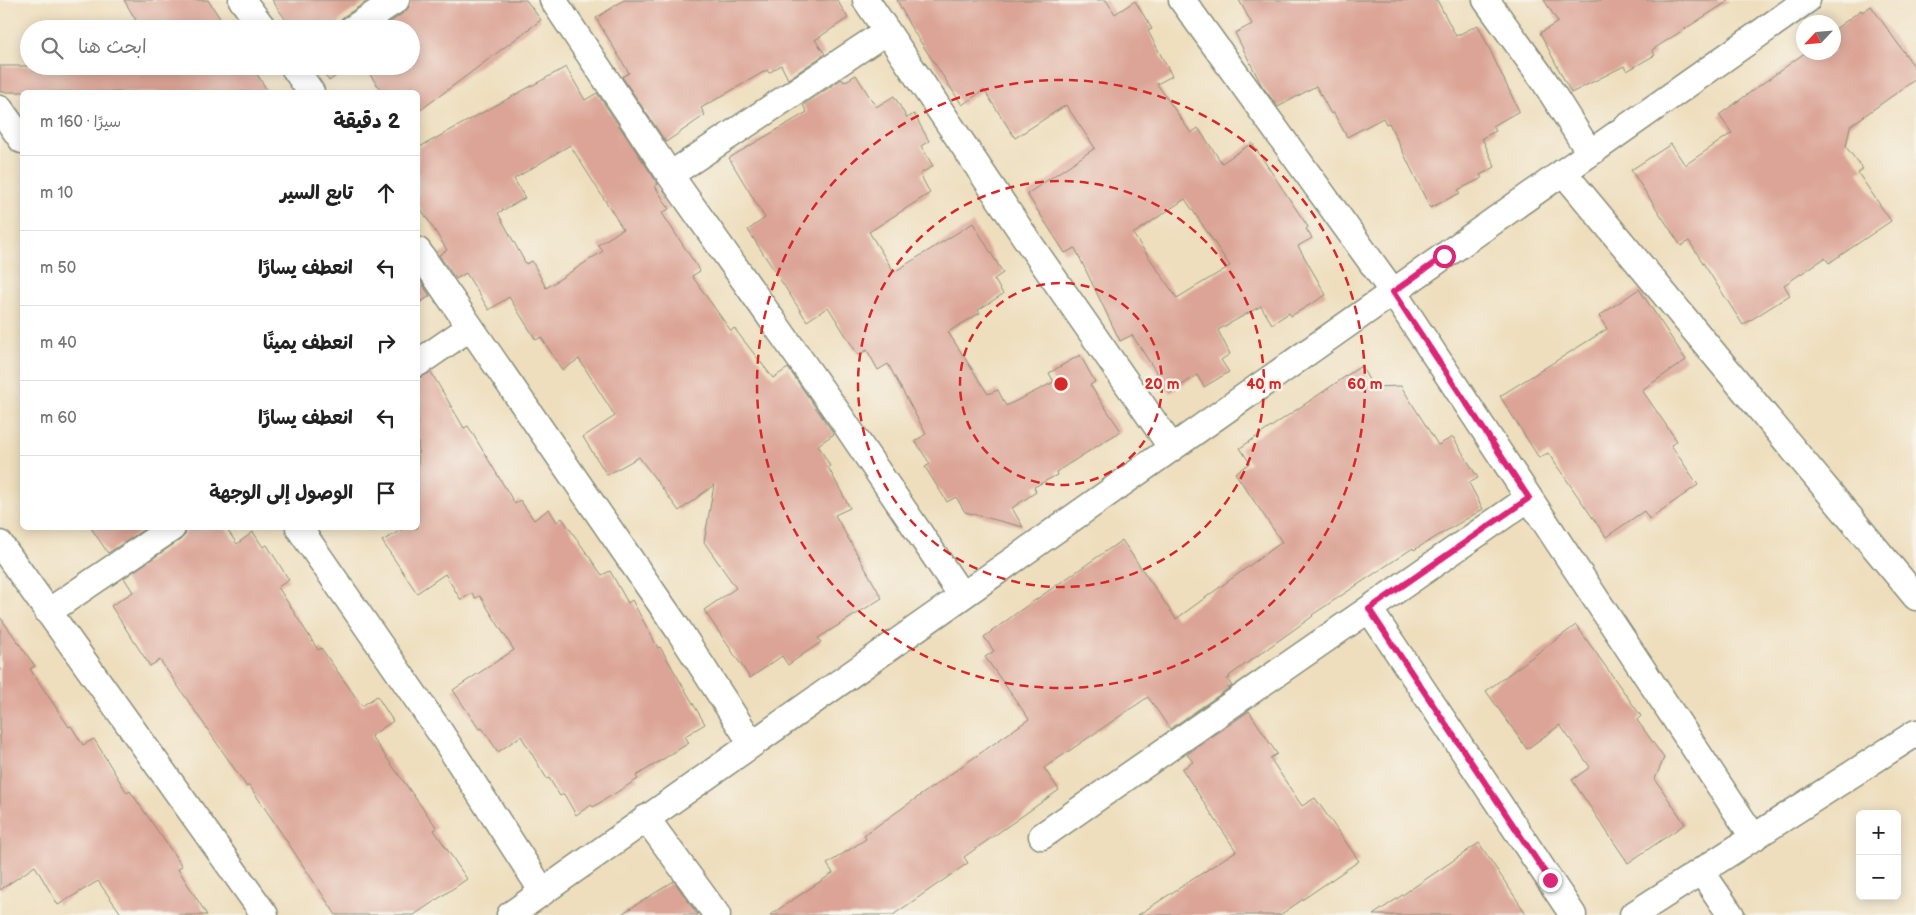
<!DOCTYPE html>
<html lang="ar">
<meta charset="utf-8">
<style>
body{margin:0;font-family:"Balsamiq Sans","Playpen Sans Arabic",sans-serif;background:#f2f2f2;color:#222;direction:rtl}
.controls{position:absolute;right:15px;bottom:15px;display:grid;overflow:hidden;border-radius:8px;box-shadow:0 2px 12px #0003}
.controls button{width:45px;height:45px;display:grid;place-items:center;padding:0;border:0;border-bottom:1px solid #e0e0e0;background:#fff;color:#222;font:25px sans-serif}
.compass{position:absolute;left:1796px;top:15px;width:45px;height:45px;border-radius:50%;background:#fff;box-shadow:0 2px 12px #0003;rotate:244deg}
.stop{position:absolute;width:15px;height:15px;margin:-11px;border:4px solid #db2777;border-radius:50%;background:#fff}
.stop.end{background:#db2777;border-color:#fff;box-shadow:0 1px 5px #0008}
.list{margin:0;padding:0;list-style:none}
h2{display:flex;justify-content:space-between;align-items:center;height:65px;margin:0;padding:0 20px;font-size:21px}
h2 small{font-size:16px;font-weight:400;color:#767676}
.list li{display:grid;grid-template-columns:32px 1fr auto;gap:15px;align-items:center;box-sizing:border-box;height:75px;padding:0 20px;border-top:1px solid #e0e0e0}
.list b{display:block;font-size:19px;white-space:nowrap}
.list em{font-size:16px;font-style:normal;color:#767676}
.icon{flex:none;width:28px;height:28px;fill:none;stroke:currentColor;stroke-width:2;stroke-linecap:round;stroke-linejoin:round}
.map{position:relative;flex:none;width:1916px;height:915px;overflow:hidden;direction:ltr}
.search{position:absolute;background:#fff;box-shadow:0 2px 12px #0003;left:20px;top:20px;width:400px;height:55px;display:flex;align-items:center;gap:12px;box-sizing:border-box;padding:0 18px;border-radius:28px;color:#767676;font-size:19px}
.panel{position:absolute;background:#fff;box-shadow:0 2px 12px #0003;left:20px;top:90px;width:400px;height:440px;border-radius:8px;direction:rtl}
.map>svg:first-child{display:block}
</style>
<div class="map">
<svg width="1916" height="915" viewBox="0 0 1916 915">
<rect width="100%" height="100%" fill="#f7f3e8"/>
<filter id="ink" filterUnits="userSpaceOnUse"><feTurbulence type="fractalNoise" baseFrequency=".02" numOctaves="2"/><feDisplacementMap in="SourceGraphic" scale="10" xChannelSelector="R" yChannelSelector="G"/><feConvolveMatrix kernelMatrix="1 2 1 2 8 2 1 2 1" color-interpolation-filters="sRGB"/></filter>
<filter id="wash" filterUnits="userSpaceOnUse"><feTurbulence type="fractalNoise" baseFrequency=".0096" numOctaves="4" result="noise"/><feDisplacementMap in="SourceGraphic" scale="20" xChannelSelector="R" yChannelSelector="G"/><feGaussianBlur stdDeviation="1.12" result="paint"/><feColorMatrix in="noise" values="0 0 0 0 0 0 0 0 0 0 0 0 0 0 0 0 0 1.4 0 .05"/><feComposite in="paint" operator="in"/></filter>
<g filter="url(#wash)">
<rect width="100%" height="100%" fill="#eedebd"/>
<g id="blocks">
<path fill="#dba496" fill-rule="evenodd" d="M124,0h84l19,29h-86z
M272,0h97l-26,17 -4,5 -2,7h-45z
M411,0h115l15,20 -123,92v-20h-36l-18,-26h47v-37h-31l25,-17 4,-5z
M624,0h213l11,18 -33,22 10,14 -37,25 -7,-14 -12,8 -2,-3 -66,38 4,7 -39,27 -44,-65 7,-4 -33,-55z
M897,0h209l9,14 20,-13 17,28 -4,2 24,45 -15,8 34,49 7,-5 24,35 30,-20 56,84 -2,2 6,9 -14,8 28,49 -35,21 -2,-3 -17,11 -11,-18 -43,24 12,24 -9,6 8,12 -25,15 -7,-12 -27,18 -38,-58 -12,6 -45,-93 -10,5 -38,-59 68,-46 -29,-43 -51,33 -31,-48 -22,15 -52,-79zM1185,199l45,67 -53,32 -44,-64z
M1239,0h198l19,36 22,-11 41,86 -26,15 3,5 -14,7 13,29 -15,8 2,3 -24,12 2,3 -30,15 -41,-85 -3,1 -3,-6 -36,19 -14,-25 -2,2 -15,-28 -38,21 -16,-21 -27,-53 17,-9z
M1544,0h186l-78,50 3,5 -28,16 -3,-5 -53,27 -31,-60 18,-11z
M1871,6l45,63v10l-66,47 -4,21 17,22 -5,4 33,48 -62,42 -4,-5 -41,27 6,10 -47,30 -54,-84 -8,5 -50,-76 40,-26 14,21 47,-32 -13,-18 87,-63h28v-22l27,-20 1,2z
M0,66h252l16,26h-268z
M319,66h32l-22,15z
M566,67l19,33 12,-7 61,91 -3,2 14,23 -7,4 38,58 -8,5 39,55 3,-3 39,50 15,-10 46,66 -16,11 12,21 -2,1 22,41 -15,7 47,83 -64,40 3,4 -33,23 -6,-9 -32,22 -46,-68 32,-22 -32,-46 10,-57 -35,26 -40,-54 -32,18 -24,-38 32,-21 -36,-57 -17,11 -21,-33 -5,3 -27,-43 -20,13 -23,-37 -10,6 -17,-24 8,-5 -29,-46v-56zM570,145l53,84 -25,16 5,6 -57,37 -14,-27 -6,3 -28,-51 27,-15 -11,-19z
M856,75l20,32 18,-11 13,22 7,-4 15,27 -8,5 12,20 -13,8 10,19 -61,39 25,40 79,-49 30,50 -9,6 9,15 -25,16 2,3 -32,19 40,62 10,-4 8,16 48,-24 -5,-9 31,-18 15,27 -5,3 31,46 -65,41 1,3 -23,12 2,5 -24,16 11,19 -58,-15 -9,-15 -9,5 -22,-35 5,-3 -15,-23 11,-7 -38,-70 -10,6 -11,-20 -9,5 -30,-48 -21,14 -59,-91 17,-12 -36,-60 78,-46 -4,-7 39,-26 2,3z
M418,277l12,19 -12,8z
M1639,289l47,71 -44,30 35,51 -6,4 27,40 -49,34 -5,-8 -38,26 -58,-84 -9,5 -39,-62 107,-67 -8,-13z
M1361,366l12,21 28,-1 37,59 15,-8 25,41 -9,5 14,26 -69,41 -1,-2 -101,67 1,1 -84,60 1,2 -3,1 5,7 -62,43 -22,-32 -104,71 15,22 -95,67 4,6 -75,52h-123l63,-42 -6,-9 39,-25 -2,-4 165,-116 -44,-62 9,-6 -10,-14 34,-25 104,-72 54,79 106,-77 -47,-69 15,-10 -10,-15z
M431,372l33,56 4,-2 47,78 5,-4 14,20 15,-11 8,13 5,-4 40,57 8,-4 18,32 4,-3 26,48 2,-1 45,77 -20,12 4,7 -53,33 2,3 -45,28 -2,-2 -15,10 -12,-21 -4,2 -11,-18 -2,1 -26,-43 -23,16 -16,-24 -3,1 -26,-39 61,-40 -34,-54 -5,2 -3,-5 -11,7 -16,-26 -28,19 -35,-52 23,-13h13v-150z
M91,528h55l-38,25z
M187,528h39l11,16 16,-12 10,15 4,-2 22,35 -11,7 40,63 3,-2 41,58 15,-10 16,25 -22,15 66,92 -3,2 33,49 -53,36h-78l-68,-102 -19,-28 -2,2 -87,-127 -10,6 -39,-60 22,-14 -9,-14 56,-38 5,-5z
M0,617l35,49 -5,3 39,58 2,-1 12,19 11,-6 33,54 3,-2 52,75 -4,3 29,46h-85l-24,-34 -40,24 -23,-39 -35,24z
M1576,625l65,91 -4,4 27,38 -9,21 30,45 -57,39 -56,-83 18,-13 -30,-42 -33,24 -41,-58z
M1249,711l28,43 -7,4 32,48 13,-8 44,63 -79,54h-142l98,-64 -54,-82 11,-7 -6,-8z
M1479,843l48,72h-154z
M674,881l24,34h-78z"/>
</g>
</g>
<g filter="url(#ink)">
<use href="#blocks" fill-opacity="0" stroke="#868e78" stroke-width="1"/>
<g fill="none" stroke-linecap="round" stroke-linejoin="round">
<defs>
<path id="street" d="M242,0l22,29
M553,0l117,175 170,241 122,180
M866,0l161,240 145,208
M1182,0l211,292 361,546
M1486,0l57,79 47,74
M352,29l44,-29
M293,66l18,26
M0,109l22,31
M1563,172l353,425
M670,175l217,-144
M418,251l260,378 74,115
M418,363l51,-35
M299,528l141,204 103,160
M0,544l265,371
M1369,609l204,306
M48,612l124,-84
M646,818l71,97
M1042,836l487,-338
M1701,871l30,44
M510,915l1297,-915
M1633,915l283,-182"/>
</defs>
<use href="#street" stroke="#868e78" stroke-width="29"/>
<use href="#street" stroke="#fff" stroke-width="26"/>
</g>
</g>
<g fill="none" stroke-linecap="round" stroke-linejoin="round" filter="url(#ink)">
<path stroke="#db2777" stroke-width="6" d="M1444,256l-51,36 136,206 -160,111 181,271"/>
</g>
<g fill="none" stroke="#d62828" stroke-width="2.5" stroke-dasharray="9 6">
<circle cx="1061" cy="384" r="101"/>
<circle cx="1061" cy="384" r="203"/>
<circle cx="1061" cy="384" r="304"/>
</g>
<circle cx="1061" cy="384" r="8" fill="#d62828" stroke="#f7f3e8" stroke-width="2.5"/>
<g font-size="15" text-anchor="middle" font-weight="bold" fill="#d62828" stroke="#f7f3e8" stroke-width="5" stroke-linejoin="round" paint-order="stroke">
<text x="1162" y="389">20 m</text>
<text x="1264" y="389">40 m</text>
<text x="1365" y="389">60 m</text>
</g>
</svg>
<div class="controls">
<button>+</button>
<button>−</button>
</div>
<svg class="compass" viewBox="-18 -18 36 36"><path d="M0-13l5 13h-10z" fill="#e53935"/><path d="M0 13l5-13h-10z" fill="#767676"/></svg>
<div class="stop" style="left:1444px;top:256px"></div>
<div class="stop end" style="left:1550px;top:880px"></div>
<div class="search"><svg class="icon" aria-label="search" viewBox="0 0 24 24"><circle cx="10" cy="10" r="6"/><path d="M15 15l6 6"/></svg>ابحث هنا</div>
<section class="panel">
<h2>2 دقيقة<small>سيرًا · 160 m</small></h2>
<ul class="list">
<li><svg class="icon" aria-label="ahead" viewBox="0 0 24 24"><path d="M12 20V5M6 11l6-6 6 6"/></svg><div><b>تابع السير</b></div><em>10 m</em></li>
<li><svg class="icon" aria-label="left" viewBox="0 0 24 24"><path d="M17 20v-9H6M10 6l-5 5 5 5"/></svg><div><b>انعطف يسارًا</b></div><em>50 m</em></li>
<li><svg class="icon" aria-label="right" viewBox="0 0 24 24"><path d="M7 20v-9h11M14 6l5 5-5 5"/></svg><div><b>انعطف يمينًا</b></div><em>40 m</em></li>
<li><svg class="icon" aria-label="left" viewBox="0 0 24 24"><path d="M17 20v-9H6M10 6l-5 5 5 5"/></svg><div><b>انعطف يسارًا</b></div><em>60 m</em></li>
<li><svg class="icon" aria-label="arrive" viewBox="0 0 24 24"><path d="M6 21V4h12l-3 4 3 4H6"/></svg><div><b>الوصول إلى الوجهة</b></div></li>
</ul>
</section>
</div>
